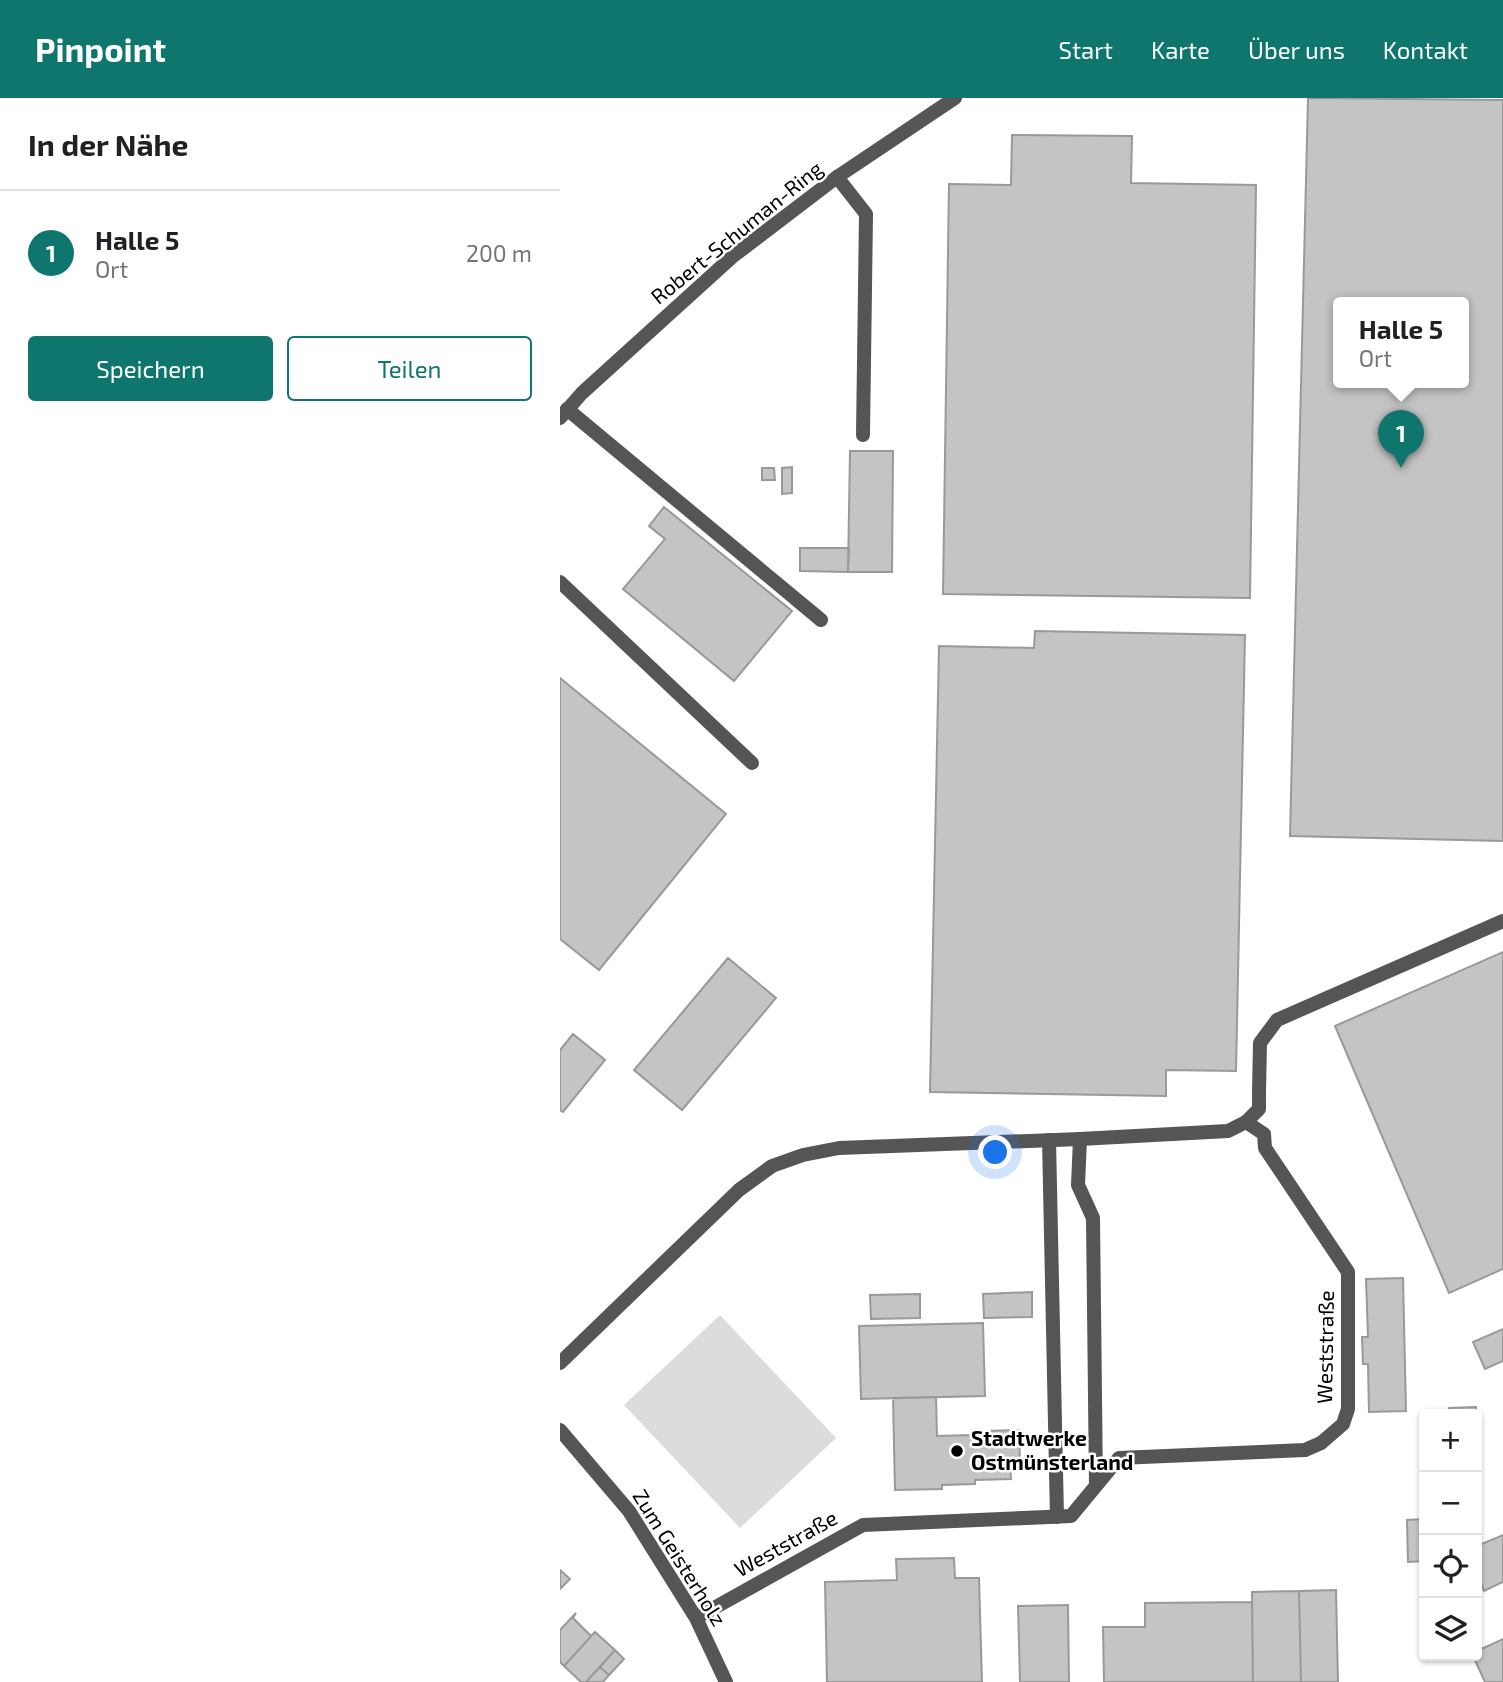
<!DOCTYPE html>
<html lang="de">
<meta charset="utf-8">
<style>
body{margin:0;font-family:"Exo 2",sans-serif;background:#f6f6f6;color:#202124}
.controls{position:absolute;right:21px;bottom:21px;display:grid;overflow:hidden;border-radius:7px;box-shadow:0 2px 5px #0004}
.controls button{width:63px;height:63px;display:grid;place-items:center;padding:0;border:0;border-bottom:2px solid #e0e0e0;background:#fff;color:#202124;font:35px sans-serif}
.you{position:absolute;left:436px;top:1055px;width:24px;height:24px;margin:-18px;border:5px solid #fff;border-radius:50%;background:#1a73e8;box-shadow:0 0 0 10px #1a73e833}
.badge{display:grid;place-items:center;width:46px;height:46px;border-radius:50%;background:#0f766e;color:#fff;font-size:23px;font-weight:700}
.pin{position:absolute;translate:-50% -58px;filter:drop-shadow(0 2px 4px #0008)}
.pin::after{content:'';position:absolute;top:37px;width:24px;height:21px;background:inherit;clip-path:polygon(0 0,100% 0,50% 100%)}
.popup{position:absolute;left:773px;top:199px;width:136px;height:91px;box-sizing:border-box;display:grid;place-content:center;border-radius:7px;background:#fff;filter:drop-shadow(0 2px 5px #0005);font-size:23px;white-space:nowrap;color:#757577}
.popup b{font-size:26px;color:#202124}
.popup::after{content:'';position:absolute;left:50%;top:100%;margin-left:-14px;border:14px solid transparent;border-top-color:#fff}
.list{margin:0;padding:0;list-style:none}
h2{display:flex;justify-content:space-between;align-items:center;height:91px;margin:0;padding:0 28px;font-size:30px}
h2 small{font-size:23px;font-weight:400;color:#757577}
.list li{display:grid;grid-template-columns:46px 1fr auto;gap:21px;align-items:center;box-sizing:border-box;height:126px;padding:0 28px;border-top:2px solid #e0e0e0}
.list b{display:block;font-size:26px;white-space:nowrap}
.list p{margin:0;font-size:23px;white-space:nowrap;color:#757577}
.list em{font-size:23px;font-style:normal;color:#757577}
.actions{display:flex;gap:14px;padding:21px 28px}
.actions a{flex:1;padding:16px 0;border:2px solid #0f766e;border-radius:7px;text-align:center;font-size:24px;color:#0f766e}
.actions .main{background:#0f766e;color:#fff}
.icon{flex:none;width:38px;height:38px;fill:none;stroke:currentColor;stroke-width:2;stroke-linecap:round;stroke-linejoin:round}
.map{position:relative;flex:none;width:943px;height:1584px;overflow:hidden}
header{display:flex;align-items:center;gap:42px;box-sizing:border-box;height:98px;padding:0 35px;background:#0f766e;color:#fff}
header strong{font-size:33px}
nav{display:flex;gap:38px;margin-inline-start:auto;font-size:24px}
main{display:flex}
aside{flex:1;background:#fff}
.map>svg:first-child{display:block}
</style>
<header>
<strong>Pinpoint</strong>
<nav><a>Start</a><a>Karte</a><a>Über uns</a><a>Kontakt</a></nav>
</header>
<main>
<aside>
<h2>In der Nähe<small></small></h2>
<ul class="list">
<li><span class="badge">1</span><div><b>Halle 5</b><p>Ort</p></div><em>200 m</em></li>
</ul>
<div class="actions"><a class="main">Speichern</a><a>Teilen</a></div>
</aside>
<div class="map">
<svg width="943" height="1584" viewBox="0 0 943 1584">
<rect width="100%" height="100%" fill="#fff"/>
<path fill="#dcdcdc" d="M160,1217l116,123 -96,90 -116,-123z"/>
<path fill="#c4c4c4" stroke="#999" stroke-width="2" fill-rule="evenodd" d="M748,0l195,2v741l-213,-5zM778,204h126v80h-126z
M452,37l120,1 -1,47 125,2 -6,413 -307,-4 6,-410 62,1z
M290,353h43l-1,121h-44z
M232,369v26l-10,1v-26z
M202,370h12l1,12h-13z
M104,409l128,104 -58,70 -111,-92 42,-50 -16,-13z
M240,450h49l-1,24 -48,-1z
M475,533l210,4 -9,436 -70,-1v26l-236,-4 9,-446 95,2z
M0,580l166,136 -127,156 -39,-31z
M943,854v317l-54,24 -114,-267z
M168,860l48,40 -94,112 -48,-40z
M13,936l32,26 -42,52 -3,-2v-60z
M843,1180l3,133 -37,1 -1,-48h-5l-1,-27h6l-2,-58z
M472,1194v25l-48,1 -1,-24z
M360,1196v24l-49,1 -1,-24z
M423,1225l2,73 -124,3 -2,-73z
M943,1231v32l-18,8 -12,-27z
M376,1299l1,39 35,-1v3h14v-7l33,-1 1,33h-10l1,16 -36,1v4l-33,1v4l-47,1 -2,-92z
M916,1309v7h-27v-6z
M864,1421v42l-16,1 -1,-42z
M943,1437v47l-19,9 -7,-17v-28z
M394,1460l1,20h24l3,104h-155l-2,-100 72,-2 -1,-21z
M0,1472l10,9 -10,10z
M776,1492l2,92h-37l-2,-91z
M739,1493l2,91h-48l-1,-90z
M692,1504l1,80h-149l-1,-55h42v-24z
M508,1507l1,77h-49l-2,-76z
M16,1515l-3,5 18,18 4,-4 -31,34 -4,-4v-32z
M35,1534l20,18 -29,32h-5l-17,-16z
M943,1541v43h-18l-12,-26h4v-5z
M55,1552l9,9 -15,16 -9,-8z
M40,1569l9,8 -6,7h-17z"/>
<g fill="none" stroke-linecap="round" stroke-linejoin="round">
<path stroke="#555" stroke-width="14" d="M277,79l29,37 -3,221
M7,311l254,211
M0,484l192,181
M699,994l1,-49 17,-23 226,-99
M686,1024l18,12 1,14 83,124v137l-5,15 -22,19
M520,1041l-2,46 15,33 3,267
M489,1042l8,377"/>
<path stroke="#555" stroke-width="14" d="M0,320l22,-25 150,-136 105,-80 118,-79
M0,1265l179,-173 33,-24 31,-11 36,-7 241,-9 148,-8 18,-9 13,-13v-17
M0,1332l69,81 67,107 30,64
M136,1520l167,-93 208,-9 48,-58 186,-8 16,-7"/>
</g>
<circle fill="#000" stroke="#fff" stroke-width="2.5" cx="397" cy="1353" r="7"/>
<g text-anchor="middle" stroke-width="5" stroke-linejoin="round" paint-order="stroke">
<g font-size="21" fill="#000" stroke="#fff">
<text transform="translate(177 135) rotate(-39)" y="7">Robert-Schuman-Ring</text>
<text transform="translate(766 1249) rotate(-89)" y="7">Weststraße</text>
<text transform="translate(226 1446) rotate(-29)" y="7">Weststraße</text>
<text transform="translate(119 1460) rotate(58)" y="7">Zum Geisterholz</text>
</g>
<g font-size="21" font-weight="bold" fill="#000" stroke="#fff" text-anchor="start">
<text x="411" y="1348">Stadtwerke<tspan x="411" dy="24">Ostmünsterland</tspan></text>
</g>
</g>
</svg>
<div class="controls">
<button>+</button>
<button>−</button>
<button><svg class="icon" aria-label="locate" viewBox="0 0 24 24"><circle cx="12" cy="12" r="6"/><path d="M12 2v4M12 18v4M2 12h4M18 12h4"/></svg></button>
<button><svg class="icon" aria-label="layers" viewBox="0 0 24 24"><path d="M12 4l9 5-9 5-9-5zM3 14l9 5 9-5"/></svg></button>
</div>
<div class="you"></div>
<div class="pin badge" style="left:841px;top:370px">1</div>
<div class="popup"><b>Halle 5</b>Ort</div>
</div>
</main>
